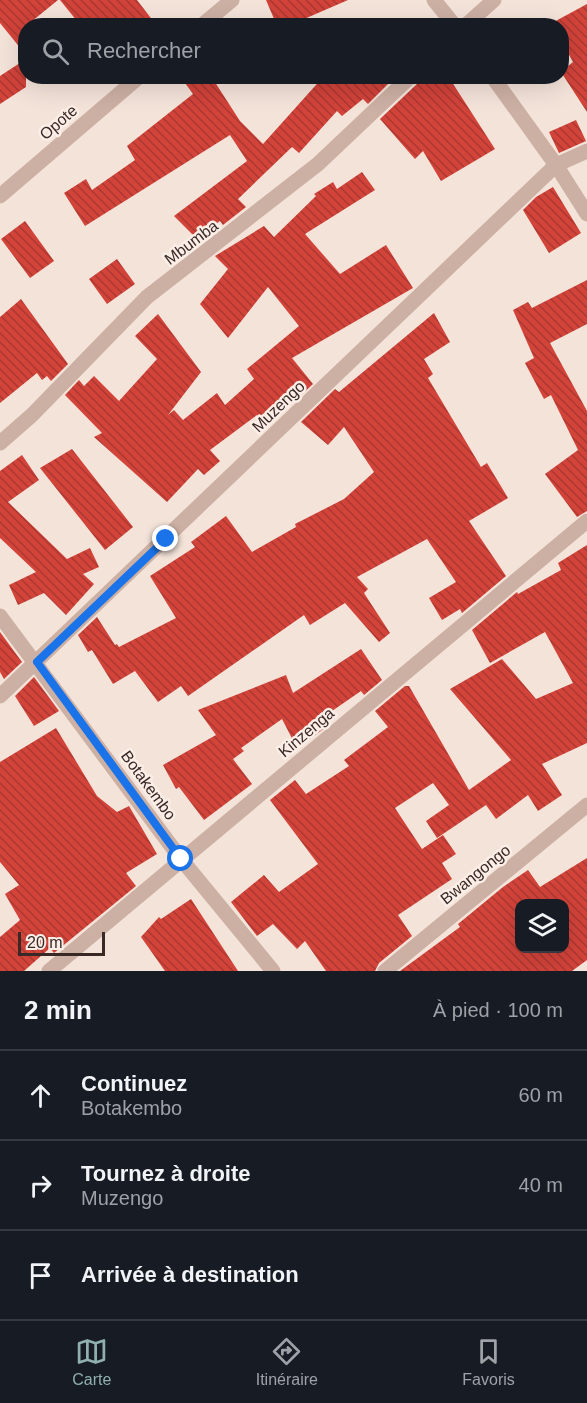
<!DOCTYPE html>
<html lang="fr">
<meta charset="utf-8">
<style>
body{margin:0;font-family:Helvetica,sans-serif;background:#20242c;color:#f1f3f6}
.controls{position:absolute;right:18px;bottom:18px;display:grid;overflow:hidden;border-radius:12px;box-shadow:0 6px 24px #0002}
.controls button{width:54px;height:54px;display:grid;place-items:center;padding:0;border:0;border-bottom:2px solid #363941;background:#171b24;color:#f1f3f6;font:30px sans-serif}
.scale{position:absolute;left:18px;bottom:15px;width:87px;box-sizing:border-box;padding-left:6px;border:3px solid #382926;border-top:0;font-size:16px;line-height:21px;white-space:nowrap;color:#382926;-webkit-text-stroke:4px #fbeee6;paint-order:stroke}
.stop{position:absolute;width:18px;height:18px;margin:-14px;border:4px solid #1a73e8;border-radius:50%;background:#fff}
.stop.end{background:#1a73e8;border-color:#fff;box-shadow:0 2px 6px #0008}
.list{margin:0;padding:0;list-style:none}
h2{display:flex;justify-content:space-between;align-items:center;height:78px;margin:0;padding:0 24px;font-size:26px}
h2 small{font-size:20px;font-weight:400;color:#9ea1a6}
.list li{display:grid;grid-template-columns:39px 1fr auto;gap:18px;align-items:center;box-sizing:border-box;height:90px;padding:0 24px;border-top:2px solid #363941}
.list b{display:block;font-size:22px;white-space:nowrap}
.list p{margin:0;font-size:20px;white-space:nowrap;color:#9ea1a6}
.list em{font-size:20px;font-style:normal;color:#9ea1a6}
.icon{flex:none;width:33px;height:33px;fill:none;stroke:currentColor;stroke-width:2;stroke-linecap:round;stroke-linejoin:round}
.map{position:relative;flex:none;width:587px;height:971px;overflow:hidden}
.search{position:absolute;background:#171b24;box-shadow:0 6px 24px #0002;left:18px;right:18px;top:18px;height:66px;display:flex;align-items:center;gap:15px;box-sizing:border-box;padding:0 21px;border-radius:24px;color:#9ea1a6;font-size:22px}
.sheet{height:348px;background:#171b24}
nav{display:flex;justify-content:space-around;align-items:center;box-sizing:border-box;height:84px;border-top:2px solid #363941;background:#171b24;font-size:16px;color:#9ea1a6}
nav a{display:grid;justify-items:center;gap:3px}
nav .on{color:#8fb0ae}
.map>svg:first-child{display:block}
</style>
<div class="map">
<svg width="587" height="971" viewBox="0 0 587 971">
<defs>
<pattern id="building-back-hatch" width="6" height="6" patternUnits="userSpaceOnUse" patternTransform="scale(1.5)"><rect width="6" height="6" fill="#d2433a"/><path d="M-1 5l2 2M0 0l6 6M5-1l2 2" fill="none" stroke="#ab3831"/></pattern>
</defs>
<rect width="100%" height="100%" fill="#f4e3d9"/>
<path fill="url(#building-back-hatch)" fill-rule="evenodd" d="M0,0h58l-32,26v29l-26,-32z
M60,0h77l20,26h-76z
M266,0h82l-60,26h-11z
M587,4v108l-26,-40 12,-10 -12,-22v-14h-8l-1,-3z
M26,59v28l-26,17v-28z
M180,76h31l29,45 23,23 61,-68h72l-28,28 -5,-5 -21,17 -5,-5 -38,42 -7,-6 -54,52 8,8 -23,18 -3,-4 -24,17 -22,-22 73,-55 -17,-26 -145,91 -21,-33 22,-14 6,11 43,-30 -8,-14 66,-52z
M420,76h28l47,73 -54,32 -18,-30 -8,8 -35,-40 38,-36z
M576,120l10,21 -27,12 -10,-21z
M362,172l13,18 -70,44 35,40 46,-29 27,43 -121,70 21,26 -27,25 -6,-7 -19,17 -4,-4 -47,35 10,11 -16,14 -6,-6 -31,33 -73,-65 8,-4 -37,-38 14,-15 5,6 10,-10 25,25 38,-42 -22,-23 23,-22 43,58 -33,43 6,-5 9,10 34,-27 8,12 29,-26 -7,-10 52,-43 -31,-39 -40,51 -28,-34 28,-35 -13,-13 49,-30 10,11 42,-41 -2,-2 19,-12 4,7z
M553,187l28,46 -32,20 -26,-43 13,-13z
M25,221l29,40 -24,17 -29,-39z
M117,259l18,25 -28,20 -18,-25z
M587,280v44l-37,19 37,68v100l-10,6 -32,-43 33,-24 -27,-55 -7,4 -19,-36 9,-5 -21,-48 15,-8 4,6z
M21,299l47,65 -17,17 -4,-5 -5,4 -5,-7 -37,30v-86z
M434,313l16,29 -26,17 9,15 -5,4 53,89 6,-4 21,35 -39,23 37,55 -44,37 -2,-4 -18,11 -13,-22 27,-16 -29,-43 -70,38 11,12 -4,4 26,40 -11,9 -34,-39 -35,22 -6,-10 -116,81 -7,-10 -23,16 -23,-31 -22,13 -21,-34 -4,2 -10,-17 19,-18 18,28 2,-1 2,3 57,-29 -26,-42 45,-29 -4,-5 35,-26 26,36 44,-25 -1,-3 49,-25 30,-27 -30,-45 -16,18 -27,-23 34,-33 4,3z
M72,449l61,78 -28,23 -65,-82z
M22,455l17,25 -31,22 59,57 23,-11 9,19 -16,7 11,10 -28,31 -22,-22 -26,12 -9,-20 27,-13 -36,-34v-67z
M587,545v198l-45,21 20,31 -24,16 -10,-16 -32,24 -10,-14 -49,33 -11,-17 23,-16 -16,-22 -38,25 27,41 21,-14 13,19 -14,9 10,16 -54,36 14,21 -33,27 -4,8h-49l-21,-30 -8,8 -24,-25 -16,12 -26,-34 33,-27 15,17 39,-28 -48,-64 25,-20 11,14 43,-28 -5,-6 44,-33 -13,-16 30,-25h4l60,104 42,-30 -61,-71 52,-30 34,40 37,-16 -28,-51 -55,31 -18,-33 45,-38 1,2 43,-24 -3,-7z
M0,632l22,30 -18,17 -4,-7z
M361,649l21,31 -18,15 -3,-4 -42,29 6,8 -28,20 -15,-29 -41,29 3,3 -11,8 19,25 -48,36 -25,-33 -3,2 -13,-24 53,-30 -18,-25 88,-35 7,18z
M34,677l25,34 -25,15 -19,-30z
M56,728l41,68 20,16 12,-6 28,48 -31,19 10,13 -82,67 -4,-5 -26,23h-24v-34l20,-17 -15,-26 14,-9 -19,-23v-100z
M587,858v102l-15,11h-172l60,-44 -2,-3 45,-37 25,-17 12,17zM519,903h45v45h-45z
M191,899l47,72h-73l-24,-34 18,-20 2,2z"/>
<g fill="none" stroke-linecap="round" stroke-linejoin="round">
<path stroke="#cdb0a4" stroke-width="15" d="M434,0l21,26
M201,26l31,-26
M465,26l29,-26
M492,76l64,89 31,49
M0,196l140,-120
M0,443l32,-28 115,-118 171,-133 93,-88
M0,616l181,243 92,112
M0,696l556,-531 31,-14
M49,971l538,-450
M385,971l202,-166"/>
</g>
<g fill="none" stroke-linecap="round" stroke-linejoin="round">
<path stroke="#1a73e8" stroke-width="8" d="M166,539l-129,123 144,197"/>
</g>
<g text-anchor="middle" stroke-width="5" stroke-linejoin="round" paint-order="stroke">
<g font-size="16" fill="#382926" stroke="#fbeee6">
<text transform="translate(58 122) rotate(-41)" y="6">Opote</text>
<text transform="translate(191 242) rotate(-37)" y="6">Mbumba</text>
<text transform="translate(278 406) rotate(-44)" y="6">Muzengo</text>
<text transform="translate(306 732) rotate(-40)" y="6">Kinzenga</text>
<text transform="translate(149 785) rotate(54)" y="6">Botakembo</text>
<text transform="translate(475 874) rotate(-39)" y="6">Bwangongo</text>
</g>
</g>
</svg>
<div class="controls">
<button><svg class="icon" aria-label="layers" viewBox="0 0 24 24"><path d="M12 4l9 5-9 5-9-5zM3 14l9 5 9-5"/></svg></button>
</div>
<div class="scale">20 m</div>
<div class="stop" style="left:181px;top:859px"></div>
<div class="stop end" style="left:166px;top:539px"></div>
<div class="search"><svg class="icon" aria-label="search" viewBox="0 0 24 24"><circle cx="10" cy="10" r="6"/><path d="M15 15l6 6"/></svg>Rechercher</div>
</div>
<section class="sheet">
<h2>2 min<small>À pied · 100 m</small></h2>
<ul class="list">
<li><svg class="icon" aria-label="ahead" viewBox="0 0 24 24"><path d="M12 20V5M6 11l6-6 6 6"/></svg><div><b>Continuez</b><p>Botakembo</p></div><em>60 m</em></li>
<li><svg class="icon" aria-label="right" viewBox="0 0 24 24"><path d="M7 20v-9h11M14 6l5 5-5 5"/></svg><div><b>Tournez à droite</b><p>Muzengo</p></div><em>40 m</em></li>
<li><svg class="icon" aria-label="arrive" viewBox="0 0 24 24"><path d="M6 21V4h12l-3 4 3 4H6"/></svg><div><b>Arrivée à destination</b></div></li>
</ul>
</section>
<nav>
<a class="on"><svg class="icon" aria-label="map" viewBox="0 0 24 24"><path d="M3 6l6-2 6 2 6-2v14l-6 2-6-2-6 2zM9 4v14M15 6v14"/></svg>Carte</a>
<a><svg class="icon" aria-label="directions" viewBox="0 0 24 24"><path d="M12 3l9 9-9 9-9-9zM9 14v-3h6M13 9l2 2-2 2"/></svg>Itinéraire</a>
<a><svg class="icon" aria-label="saved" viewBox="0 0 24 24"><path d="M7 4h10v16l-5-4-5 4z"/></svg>Favoris</a>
</nav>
